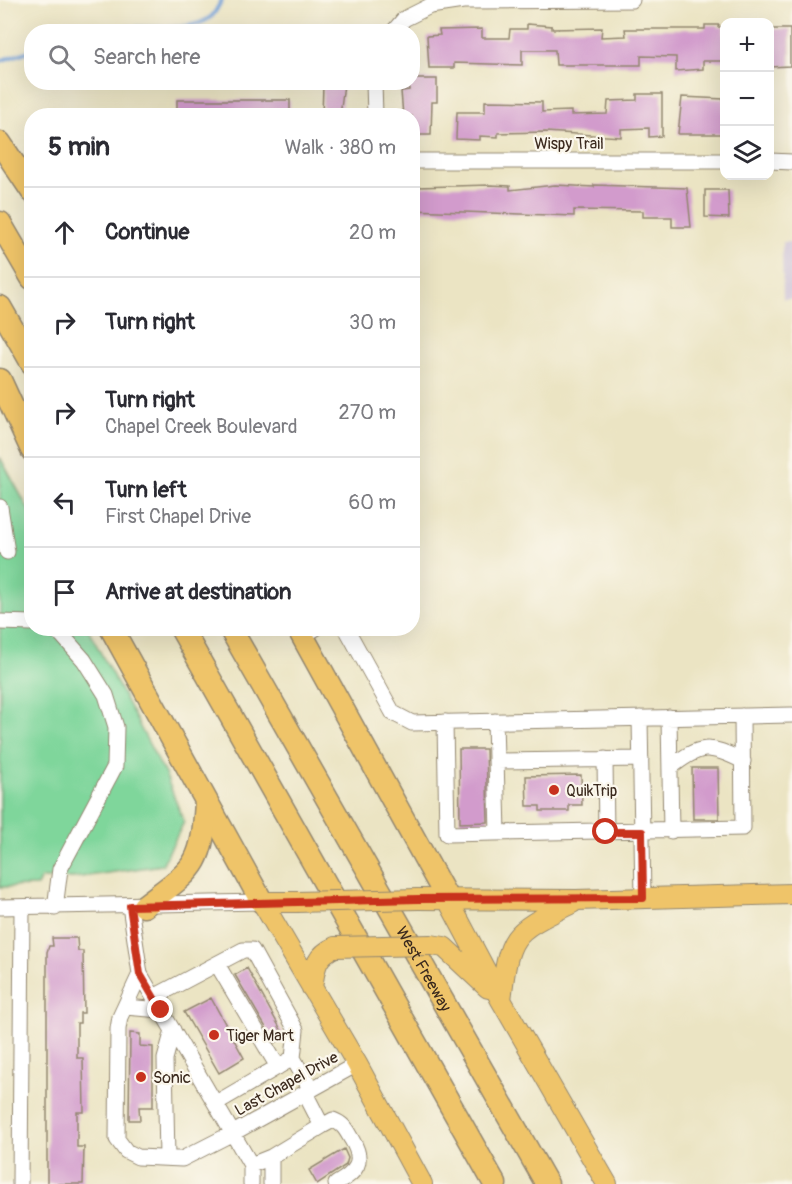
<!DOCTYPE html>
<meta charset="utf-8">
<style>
body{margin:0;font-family:Pangolin,sans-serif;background:#f7f7f7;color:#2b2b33}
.controls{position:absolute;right:18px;top:18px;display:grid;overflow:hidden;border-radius:12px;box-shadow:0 6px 24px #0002}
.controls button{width:54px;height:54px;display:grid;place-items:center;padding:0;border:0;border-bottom:2px solid #e1e1e2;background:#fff;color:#2b2b33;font:30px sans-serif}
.stop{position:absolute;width:18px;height:18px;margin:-14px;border:4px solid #c8321e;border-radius:50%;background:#fff}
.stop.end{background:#c8321e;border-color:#fff;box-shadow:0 2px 6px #0008}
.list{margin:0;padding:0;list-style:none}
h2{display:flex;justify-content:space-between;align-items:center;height:78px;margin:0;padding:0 24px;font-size:26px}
h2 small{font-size:20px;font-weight:400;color:#7c7c81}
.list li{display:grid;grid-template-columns:39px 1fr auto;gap:18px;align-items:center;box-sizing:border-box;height:90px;padding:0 24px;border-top:2px solid #e1e1e2}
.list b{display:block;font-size:22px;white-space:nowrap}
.list p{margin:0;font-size:20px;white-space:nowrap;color:#7c7c81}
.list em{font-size:20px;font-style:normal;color:#7c7c81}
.icon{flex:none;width:33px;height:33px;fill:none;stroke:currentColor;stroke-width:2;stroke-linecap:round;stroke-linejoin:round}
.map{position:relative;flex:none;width:792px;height:1184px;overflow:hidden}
.search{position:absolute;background:#fff;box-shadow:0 6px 24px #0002;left:24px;top:24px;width:396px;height:66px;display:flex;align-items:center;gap:15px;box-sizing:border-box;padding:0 21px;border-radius:24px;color:#7c7c81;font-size:22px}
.panel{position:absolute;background:#fff;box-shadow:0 6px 24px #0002;left:24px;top:108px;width:396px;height:528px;border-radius:24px}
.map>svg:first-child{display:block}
</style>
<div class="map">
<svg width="792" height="1184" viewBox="0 0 792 1184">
<rect width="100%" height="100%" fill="#fbf7ec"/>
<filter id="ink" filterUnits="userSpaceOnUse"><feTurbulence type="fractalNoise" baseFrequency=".0167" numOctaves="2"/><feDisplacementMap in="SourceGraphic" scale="12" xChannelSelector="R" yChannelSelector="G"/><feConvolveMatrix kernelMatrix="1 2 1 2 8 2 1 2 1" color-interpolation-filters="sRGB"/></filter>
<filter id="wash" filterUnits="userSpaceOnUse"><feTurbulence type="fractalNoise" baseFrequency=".008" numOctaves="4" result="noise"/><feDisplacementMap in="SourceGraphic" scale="24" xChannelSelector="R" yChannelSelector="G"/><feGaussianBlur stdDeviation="1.35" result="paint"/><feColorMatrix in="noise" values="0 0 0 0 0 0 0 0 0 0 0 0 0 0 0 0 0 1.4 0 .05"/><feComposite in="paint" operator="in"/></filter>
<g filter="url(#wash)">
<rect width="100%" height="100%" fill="#ebe4c3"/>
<path fill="#cbbfd5" d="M782,242h10v57h-9z"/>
<path fill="#7fd69b" stroke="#5d805c" stroke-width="1.5" d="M0,457l31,57 1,114 56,1 78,147 18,46 -22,43 -88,13h-33l-4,8 -37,1z"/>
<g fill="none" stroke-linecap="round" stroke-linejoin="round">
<path stroke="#6d9ed7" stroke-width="4" d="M80,32c34,-13 107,7 132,-16 4,-4 7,-12 10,-16
M0,61l32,-11"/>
</g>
<g id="blocks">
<path fill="#d29bcc" d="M527,24l25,2v3l50,-1 -1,9 25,-1 -1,-7h80v-4h14l-1,2h6v34h-21v8l-27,2v-14l-35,-1v9h-85l-1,-15h-33v15l-68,-2v5h-25l-2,-32 13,-1 -1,-5 43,-1v9h27l1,-9h17z
M770,29h20v37l-20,1z
M412,79h25v23h-5l-1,33h-19v-19h-9l-2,-25 8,-1v-8h3z
M323,84h21l-4,32h-18z
M637,94h25v42l-13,1v-9l-28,1v8l-75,-5 -48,1v4l-18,-1v4l-24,-1 1,-27h28v-11l57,1v10l29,-1v4l36,-1 1,-13 29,-1z
M682,97l42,2v35h-46z
M177,100h113v16h-113z
M490,185l20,1v4l45,-5 39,2v-2l93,3 4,39h-19v-10h-29v-6l-69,-1v6l-162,-6v-20h5v-3z
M705,190h23l1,28 -24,-1z
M459,749h27l2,73 -28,1z
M692,768h26l1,51h-26z
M581,775l1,30h-13v6h-29v-5h-13l-1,-30z
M52,938h25l1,13h5l1,62h-4v10h-3v35h6l1,54h-7v35h7l-1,37h-36v-232l2,-6h4z
M247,968l38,69 -10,6 -40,-68z
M211,998l33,60 -25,15 -35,-61z
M130,1033l10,1v12l13,1v60h-14l1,13h-11z
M344,1149l4,9 -2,7 -29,19 -8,-14z"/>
</g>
</g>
<g filter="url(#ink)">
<use href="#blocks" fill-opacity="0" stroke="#938770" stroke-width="1.5"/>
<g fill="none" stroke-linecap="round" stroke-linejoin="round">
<defs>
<path id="minor" d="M393,32l11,-13 26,-13 33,-5 169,-1
M374,82l1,34
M412,161h312
M770,161l22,1
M0,507l7,45
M0,622l32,1
M47,628l14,6 23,26 22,35 10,32 -1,39 -55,103 -5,39
M346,628l47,85 19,10 380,-8
M302,636l14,-8
M669,717l2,114
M640,718l3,180
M495,721l3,112
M445,722l2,112 296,-6 -1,-112
M605,759l1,74
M496,761l145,-2
M670,768c30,-24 39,-24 73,-7
M130,906l10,68 111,191v19
M0,907l262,-5
M217,964l61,103
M140,974l-20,43 -2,12 -1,110 9,12 12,6 44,2 51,-26 124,-69
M154,997l89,-47h9l44,80 -3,28
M125,1007l36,3
M216,1103l77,-45 18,32
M322,1126l11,-6c11,4 13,10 19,20 13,22 5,32 -16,44
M271,1157v27
M167,1158l-2,-99 8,-29
M251,1165l20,-8 51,-31 -17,-33
M20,1184l2,-277"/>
<path id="major" d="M418,899l158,1 216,-6
M448,900l53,100 106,184
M296,902h-34l95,162 65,120
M431,945l13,2 44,41
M312,988c3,-20 3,-32 23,-41
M501,1000c8,-68 11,-67 71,-97"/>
<g id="highway">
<path d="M0,143l32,48"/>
<path d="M0,223l32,55"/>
<path d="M0,307l32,56"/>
<path d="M0,380l32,70"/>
<path d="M111,628l151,274"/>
<path d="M181,628l314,556"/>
<path id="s1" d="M230,628l317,556"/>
<path d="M298,628l150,272"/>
<path d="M144,906c51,-39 58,-38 62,-104"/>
</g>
</defs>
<use href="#minor" stroke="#938770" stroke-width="17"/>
<use href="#major" stroke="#938770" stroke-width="22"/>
<use href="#highway" stroke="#938770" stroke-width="25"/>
<use href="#minor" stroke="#fff" stroke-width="15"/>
<use href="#major" stroke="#efc469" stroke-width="20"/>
<use href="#highway" stroke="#efc469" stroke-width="22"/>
<defs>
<path id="major-bridge" d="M296,902l122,-3
M335,947l96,-2"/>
</defs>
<use href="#major-bridge" stroke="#938770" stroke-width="22" stroke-linecap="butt"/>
<use href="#major-bridge" stroke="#efc469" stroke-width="20"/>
</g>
</g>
<g fill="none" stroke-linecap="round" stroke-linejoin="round" filter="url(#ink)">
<path stroke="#c8321e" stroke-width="8" d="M161,1010l-21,-36 -10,-68 288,-7 225,-1 -1,-66h-36"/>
</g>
<g fill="#c8321e" stroke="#fbf7ec" stroke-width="2">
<circle cx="554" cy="790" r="6"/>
<circle cx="214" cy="1035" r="6"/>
<circle cx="141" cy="1077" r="6"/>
</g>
<g text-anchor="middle" stroke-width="4.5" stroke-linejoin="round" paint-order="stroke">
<g font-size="16" fill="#3b2a1e" stroke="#fbf7ec">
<text x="569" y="149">Wispy Trail</text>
<text dy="6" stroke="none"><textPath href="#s1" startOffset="392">West Freeway</textPath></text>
<text transform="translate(286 1083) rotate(-29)" y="6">Last Chapel Drive</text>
</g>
<g font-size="16" fill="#3b2a1e" stroke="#fbf7ec" text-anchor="start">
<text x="566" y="796">QuikTrip</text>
<text x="226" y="1041">Tiger Mart</text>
<text x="153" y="1083">Sonic</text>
</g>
</g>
</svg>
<div class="controls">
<button>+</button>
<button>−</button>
<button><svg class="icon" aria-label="layers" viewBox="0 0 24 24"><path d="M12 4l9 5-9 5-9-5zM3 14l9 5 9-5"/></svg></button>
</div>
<div class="stop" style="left:606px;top:832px"></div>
<div class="stop end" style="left:161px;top:1010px"></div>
<div class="search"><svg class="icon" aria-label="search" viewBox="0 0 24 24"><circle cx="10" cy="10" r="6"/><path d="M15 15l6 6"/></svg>Search here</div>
<section class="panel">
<h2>5 min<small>Walk · 380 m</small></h2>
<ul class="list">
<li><svg class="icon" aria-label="ahead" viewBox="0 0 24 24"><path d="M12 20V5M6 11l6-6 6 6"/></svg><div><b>Continue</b></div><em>20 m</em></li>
<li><svg class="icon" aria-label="right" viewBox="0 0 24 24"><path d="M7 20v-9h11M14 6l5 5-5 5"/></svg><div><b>Turn right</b></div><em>30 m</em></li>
<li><svg class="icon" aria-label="right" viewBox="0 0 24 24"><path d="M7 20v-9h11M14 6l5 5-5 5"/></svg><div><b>Turn right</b><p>Chapel Creek Boulevard</p></div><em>270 m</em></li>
<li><svg class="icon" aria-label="left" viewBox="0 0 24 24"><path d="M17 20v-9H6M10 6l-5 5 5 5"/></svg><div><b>Turn left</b><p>First Chapel Drive</p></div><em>60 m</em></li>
<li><svg class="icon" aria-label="arrive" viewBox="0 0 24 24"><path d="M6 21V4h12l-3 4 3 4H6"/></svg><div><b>Arrive at destination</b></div></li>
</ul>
</section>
</div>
